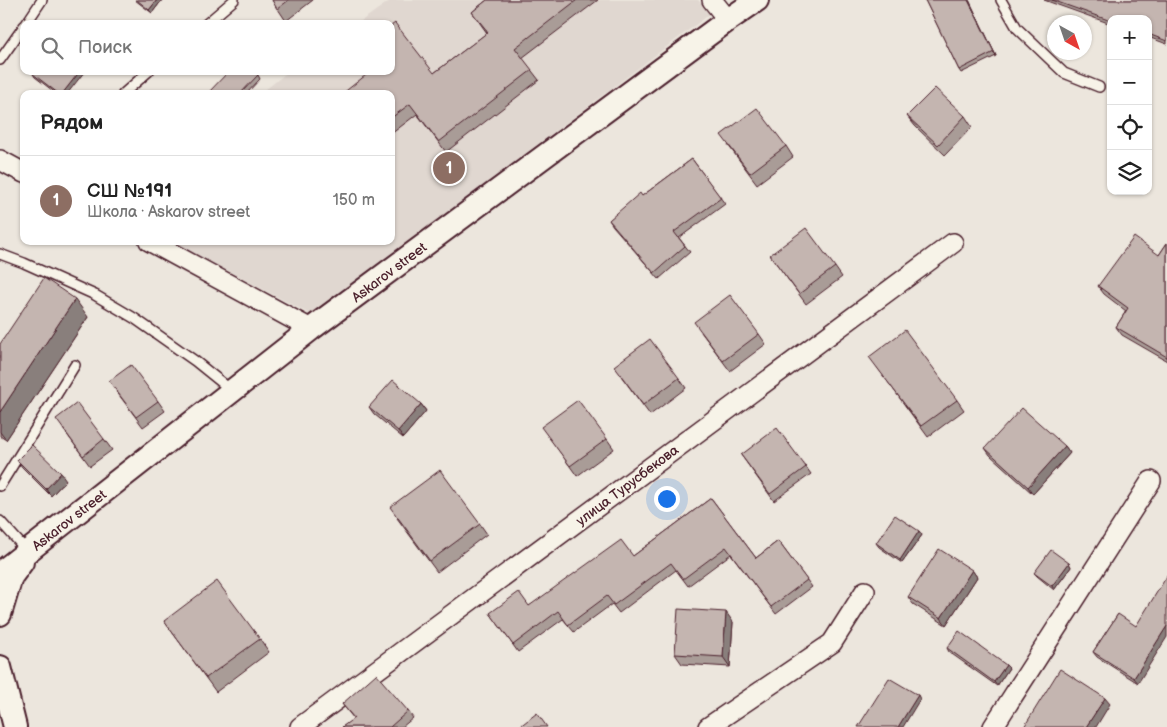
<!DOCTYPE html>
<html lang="ru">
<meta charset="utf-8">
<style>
body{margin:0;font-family:"Balsamiq Sans",sans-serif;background:#f2f2f2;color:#222}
.controls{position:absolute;right:15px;top:15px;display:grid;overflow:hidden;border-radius:10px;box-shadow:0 1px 4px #0004}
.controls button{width:45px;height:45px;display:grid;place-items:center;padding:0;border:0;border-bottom:1px solid #e0e0e0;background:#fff;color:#222;font:25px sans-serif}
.compass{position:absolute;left:1047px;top:15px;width:45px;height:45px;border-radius:50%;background:#fff;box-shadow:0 1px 4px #0004;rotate:140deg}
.you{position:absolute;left:666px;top:498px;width:18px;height:18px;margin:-12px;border:4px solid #fff;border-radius:50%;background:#1a73e8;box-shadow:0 0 0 8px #1a73e833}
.badge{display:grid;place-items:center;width:32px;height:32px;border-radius:50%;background:#ea580c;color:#fff;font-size:16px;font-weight:700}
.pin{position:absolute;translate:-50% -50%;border:2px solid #fff;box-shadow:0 1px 5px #0006}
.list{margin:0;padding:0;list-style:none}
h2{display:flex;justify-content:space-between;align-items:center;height:65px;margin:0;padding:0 20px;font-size:21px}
h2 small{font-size:16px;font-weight:400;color:#767676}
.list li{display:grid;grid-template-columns:32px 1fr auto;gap:15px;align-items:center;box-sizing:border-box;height:90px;padding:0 20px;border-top:1px solid #e0e0e0}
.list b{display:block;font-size:19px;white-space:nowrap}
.list p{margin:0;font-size:16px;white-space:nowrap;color:#767676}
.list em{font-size:16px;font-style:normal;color:#767676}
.icon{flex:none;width:28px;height:28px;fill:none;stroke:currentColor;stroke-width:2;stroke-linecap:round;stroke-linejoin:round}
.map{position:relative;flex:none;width:1167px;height:727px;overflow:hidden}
.search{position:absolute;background:#fff;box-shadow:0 1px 4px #0004;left:20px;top:20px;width:375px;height:55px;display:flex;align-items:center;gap:12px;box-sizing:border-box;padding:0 18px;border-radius:10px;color:#767676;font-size:19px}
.panel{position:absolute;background:#fff;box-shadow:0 1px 4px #0004;left:20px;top:90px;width:375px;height:155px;border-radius:10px}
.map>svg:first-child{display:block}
</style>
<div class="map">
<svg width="1167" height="727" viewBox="0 0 1167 727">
<rect width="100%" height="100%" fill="#ece6dd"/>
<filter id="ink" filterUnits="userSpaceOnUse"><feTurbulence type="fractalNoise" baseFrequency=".02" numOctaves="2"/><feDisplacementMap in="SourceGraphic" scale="10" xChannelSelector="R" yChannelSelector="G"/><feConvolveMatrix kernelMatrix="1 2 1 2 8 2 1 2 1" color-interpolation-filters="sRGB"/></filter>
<g filter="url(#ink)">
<path fill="#e0d7d0" d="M391,0h307l12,14 -398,301 -141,-74h220v-147h-131l29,-23h102v-47h-34z"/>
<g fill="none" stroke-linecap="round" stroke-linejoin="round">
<defs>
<path id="service" d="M1001,0l16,28 47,45 35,14
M26,24l16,-24
M206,24l28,-24
M0,60l24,-34
M123,94l26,-23
M0,254l24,9 71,32 39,23 61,43 36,29
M0,486l75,-121
M0,521l28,31"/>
<path id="minor" d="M712,0l16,20
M0,160l24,13
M149,241l162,88
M300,727l653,-484
M708,727l124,-84 33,-52
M993,727l158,-246"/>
<path id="tertiary" d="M0,573l311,-244 417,-309 29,-20
M0,614l11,-37 11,-15
M0,667l15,60"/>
</defs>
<use href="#service" stroke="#4a1f2b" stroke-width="12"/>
<use href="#minor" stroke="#4a1f2b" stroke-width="22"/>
<use href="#tertiary" stroke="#4a1f2b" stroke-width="26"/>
<use href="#service" stroke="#f7f3e8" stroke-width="9"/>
<use href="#minor" stroke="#f7f3e8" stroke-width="19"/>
<use href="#tertiary" stroke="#f7f3e8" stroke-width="22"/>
</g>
<path fill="#a99c97" stroke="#4a1f2b" d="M135,0h27l-10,13z
M272,0h41l-27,21z
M487,0h111l-76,58 17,22 -93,72 -29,-38 -26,20v-40l43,-21 53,-40 -15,-21z
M925,0h44l27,56 -35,17 -2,-3z
M1044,0h123v44l-19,-7v-18h-37v5z
M33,74l34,20h-10l-22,-17z
M258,75l2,4 -14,15h-38z
M907,116h58l7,11 -27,28 -30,-29z
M728,145l58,1 7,11 -36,27z
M692,159l33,45 -46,34 11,14 -31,27 -46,-53 -4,-6 33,-24z
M1167,243v118l-45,-26 -6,-8 10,-16 -22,-17 -6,-8 61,-31z
M770,255l65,12 7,10 -36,27z
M88,317l-82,123 -6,-4v-92z
M701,332l58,2 7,10 -36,27z
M877,367l80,33 7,10 -36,27z
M621,376l58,2 7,10 -36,27z
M116,391l42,10 7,10 -22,16z
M421,404l5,7 -23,27 -29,-24 -5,-7z
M63,429l41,10 8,11 -22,16z
M549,437l58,2 7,10 -37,27z
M1065,446l5,7 -37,41 -43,-39 -5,-7z
M741,455l65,12 5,7 -37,27z
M17,460l49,20 -15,16 -29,-29z
M711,498l45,60 22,-17 34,46 -36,27 -45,-60 -43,32 -12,-16 -57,43 -7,-9 -38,28 -11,-13 -45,33 -28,-39 39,-7 104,-50z
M397,518l83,6 7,10 -50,38z
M919,531l3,4 -20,28 -23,-16 -3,-4z
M1069,563l2,4 -17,23 -17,-14 -3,-3z
M972,570l5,7 -31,48 -33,-21 -5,-7z
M1118,614l20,69 -41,-26 -4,-5z
M164,621l96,18 9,13 -53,40z
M733,622l-3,45 -48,-3 -7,-10z
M947,648l59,17 3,3 -12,18 -48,-34z
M342,704l66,7 5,7 -11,9h-60l12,-8z"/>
<path fill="#897f7b" stroke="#4a1f2b" d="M157,0h5l-10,13 -3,-3z
M968,0h1l27,56z
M80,71h5l-18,23h-5z
M75,299l13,18 -82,123 -6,-8v-20z
M421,404l5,7 -23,27 -5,-7z
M1065,446l5,7 -37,41 -5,-7z
M61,473l5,7 -15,16 -5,-7z
M919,531l3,4 -20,28 -2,-3z
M1069,563l2,4 -17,23 -2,-4z
M972,570l5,7 -31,48 -5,-7z
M726,612l7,10 -3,45 -7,-10z
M1167,626v11l-29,46 -4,-5z
M1006,665l3,3 -12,18 -3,-4z
M918,695l2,4 -17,28h-5z
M1105,698l5,6 -14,23h-10z"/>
<path fill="#c4b5b0" stroke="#4a1f2b" d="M137,0h20l-8,10z
M272,0h17l-12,9z
M487,0h90l-62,48 17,22 -93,72 -29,-38 -19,14v-24h-49l29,-23h20v-45l4,-3 39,50 54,-41 -16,-20z
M925,0h43l26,52 -35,18z
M1052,0h115v41l-19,-7v-15h-37v2z
M35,71h45l-18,23h-3l-26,-20z
M229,71h25l4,4 -18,19h-31l-1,-1z
M935,88l30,28 -27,29 -31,-29z
M757,108l29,38 -36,27 -29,-38z
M692,159l29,39 -47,34 11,14 -31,27 -45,-53 31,-27 2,3z
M806,228l29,39 -36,27 -29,-39z
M1134,237l25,18 8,-12v114l-51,-30 12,-19 -30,-22z
M44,278l31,21 -75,113v-68z
M730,295l29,39 -36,27 -29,-39z
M905,330l52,70 -36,26 -52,-69z
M650,339l29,39 -36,27 -29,-39z
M131,365l27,36 -22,16 -27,-36z
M393,380l28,24 -23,27 -29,-24z
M578,400l29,39 -37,27 -29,-39z
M77,403l27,36 -21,17 -27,-37z
M1022,408l43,38 -37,41 -43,-39z
M777,428l29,39 -36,27 -29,-39z
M32,445l29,28 -15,16 -29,-29z
M440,470l40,54 -50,37 -40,-54z
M711,498l45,60 22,-17 29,39 -36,27 -45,-60 -43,32 -12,-16 -57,42 -7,-9 -39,29 -10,-14 -45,34 -23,-32 29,-21 10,14 92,-66 12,16z
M895,515l24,16 -19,29 -24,-17z
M939,549l33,21 -31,48 -33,-21z
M1051,550l18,13 -17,23 -18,-13z
M1167,576v50l-33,52 -41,-26 25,-38 18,12z
M217,581l43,58 -54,39 -42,-57z
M678,609l48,3 -3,45 -48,-3z
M959,631l47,34 -12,17 -47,-34z
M1060,669l45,29 -19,29h-62z
M376,674l32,37 -18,16h-48l12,-9 -12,-14z
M889,678l29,17 -20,32h-40z
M537,713l10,14h-28z"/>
</g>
<g text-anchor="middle" stroke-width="4" stroke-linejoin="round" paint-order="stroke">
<g font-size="14" fill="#4a1f2b" stroke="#f7f3e8">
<text transform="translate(389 272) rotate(-37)" y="5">Askarov street</text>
<text transform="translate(627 485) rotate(-37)" y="5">улица Турусбекова</text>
<text transform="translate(69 520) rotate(-38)" y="5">Askarov street</text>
</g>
</g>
</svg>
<div class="controls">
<button>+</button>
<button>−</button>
<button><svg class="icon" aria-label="locate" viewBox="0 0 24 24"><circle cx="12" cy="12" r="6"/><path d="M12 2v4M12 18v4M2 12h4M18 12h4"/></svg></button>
<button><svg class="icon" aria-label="layers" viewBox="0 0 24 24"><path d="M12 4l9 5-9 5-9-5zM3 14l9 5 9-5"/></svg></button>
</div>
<svg class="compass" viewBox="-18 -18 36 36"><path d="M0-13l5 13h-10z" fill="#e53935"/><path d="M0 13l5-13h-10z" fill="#767676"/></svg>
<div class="you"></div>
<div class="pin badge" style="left:449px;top:168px;background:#8d6e63">1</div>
<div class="search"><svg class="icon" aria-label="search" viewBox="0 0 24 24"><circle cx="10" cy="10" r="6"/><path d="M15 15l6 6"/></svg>Поиск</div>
<section class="panel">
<h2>Рядом<small></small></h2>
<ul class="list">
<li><span class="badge" style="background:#8d6e63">1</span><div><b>СШ №191</b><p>Школа · Askarov street</p></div><em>150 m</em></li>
</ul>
</section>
</div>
